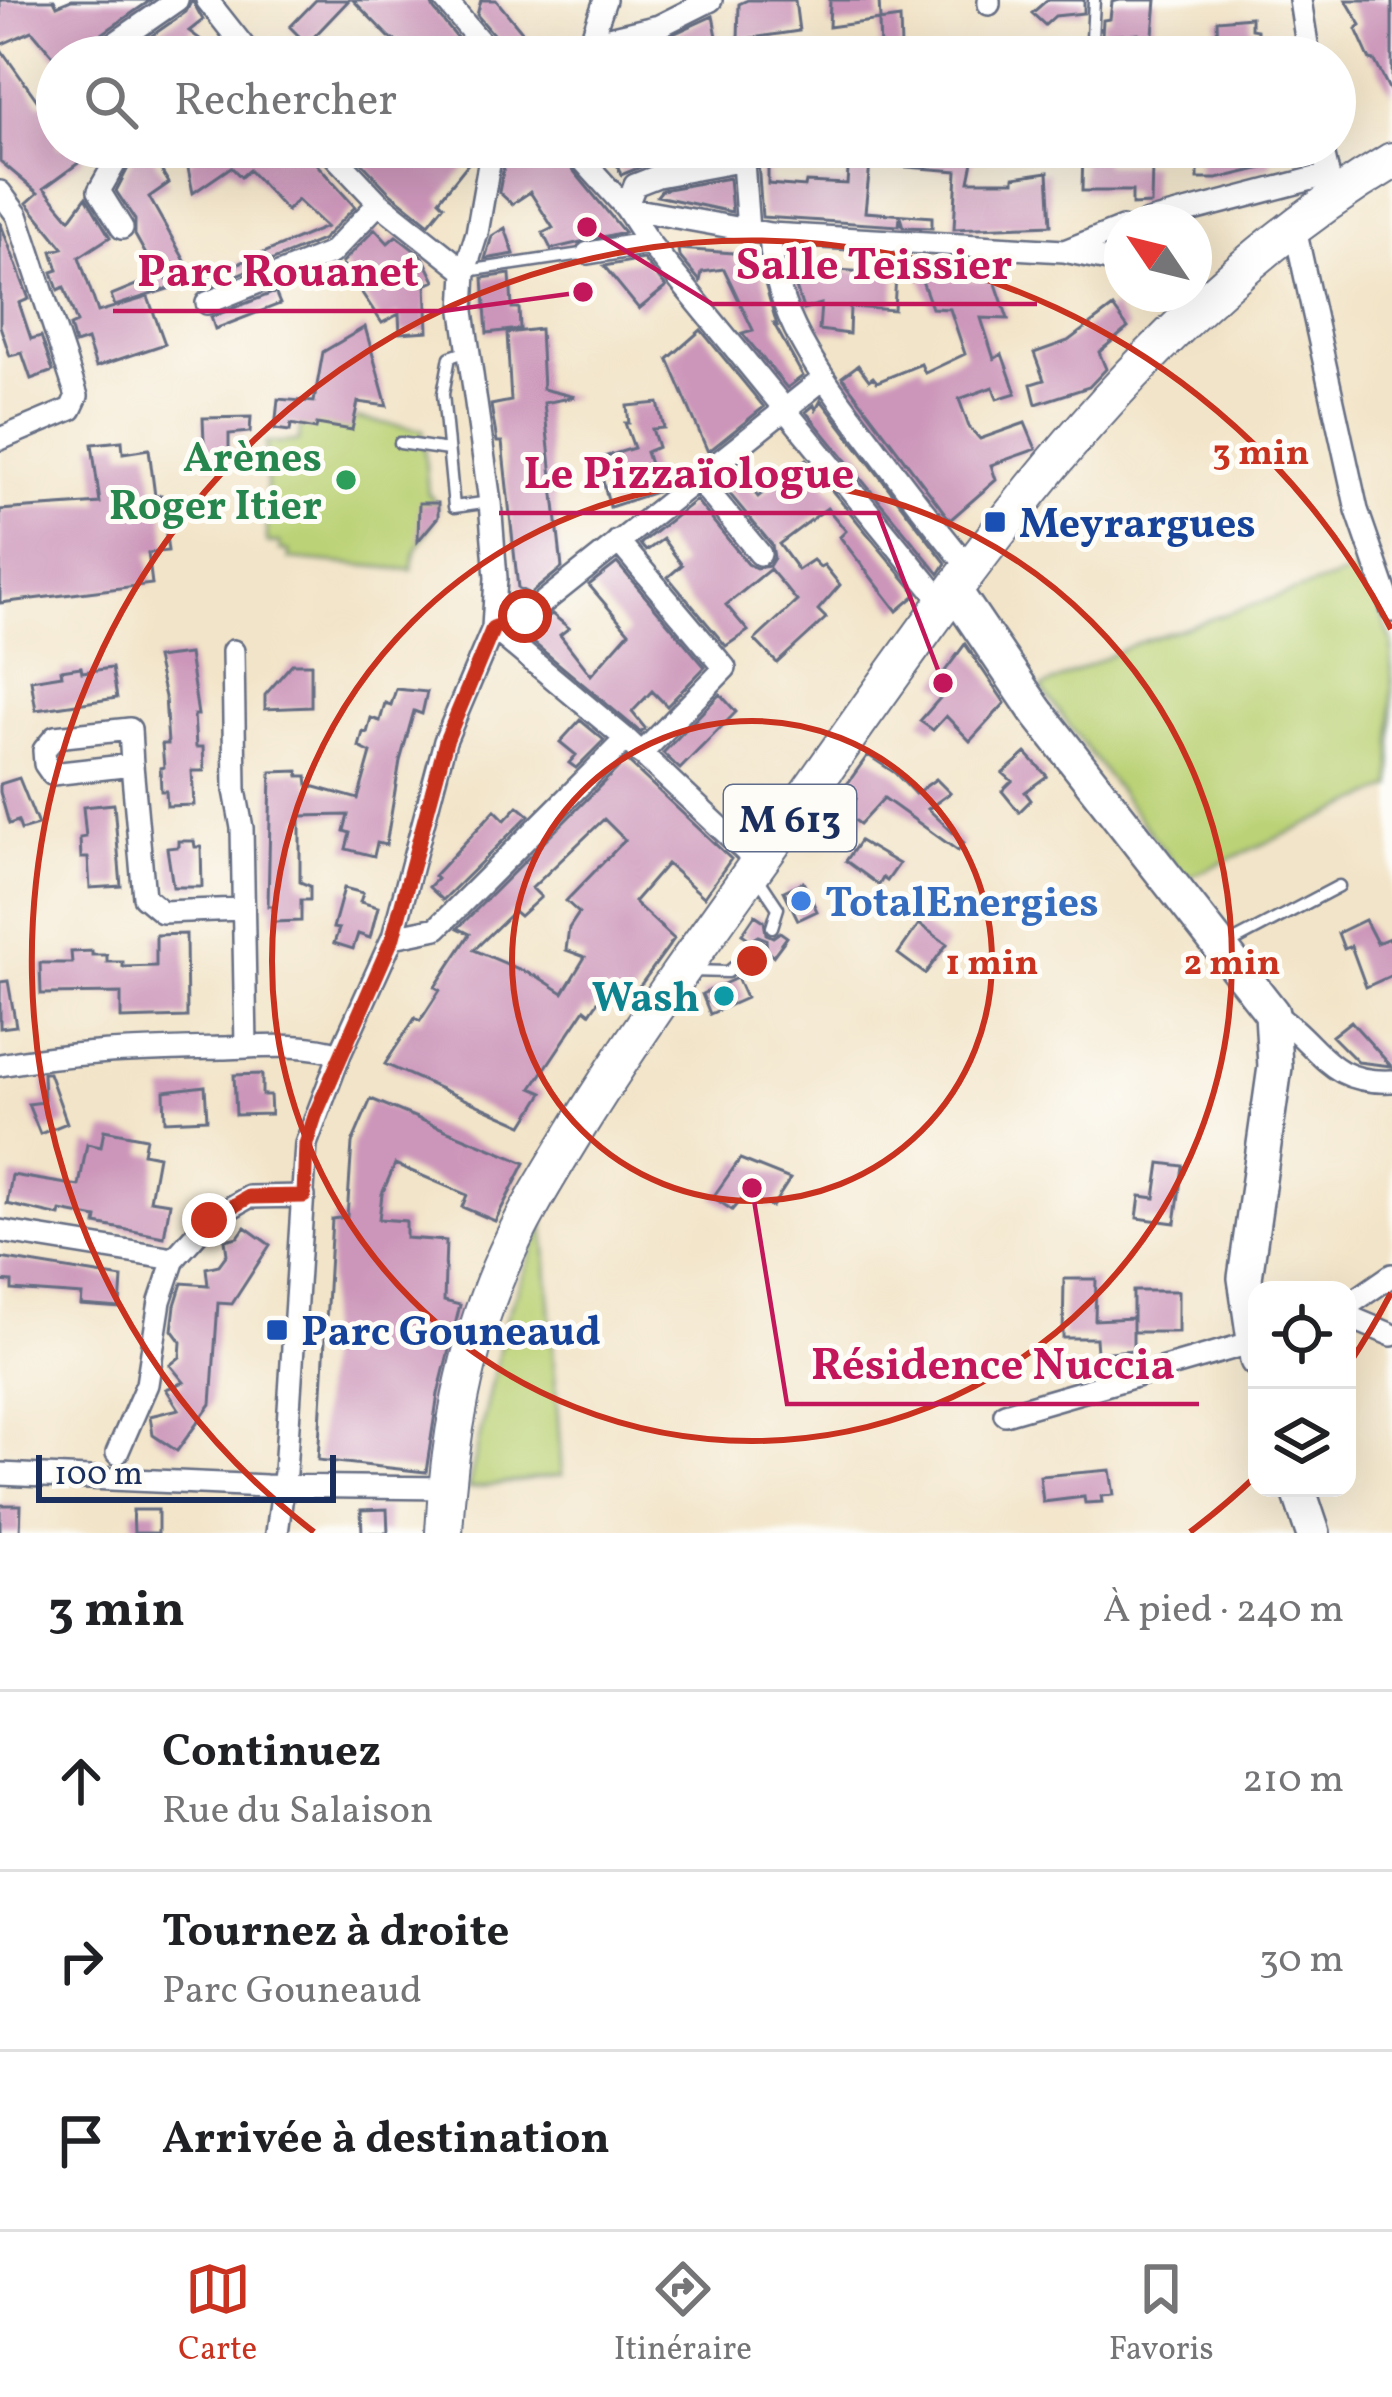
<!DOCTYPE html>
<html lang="fr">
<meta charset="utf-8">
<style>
body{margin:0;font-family:Vollkorn,serif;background:#f6f6f6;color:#202124}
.controls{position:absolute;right:36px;bottom:36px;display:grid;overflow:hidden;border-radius:24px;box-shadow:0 12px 48px #0002}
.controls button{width:108px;height:108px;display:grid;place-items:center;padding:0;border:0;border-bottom:3px solid #e0e0e0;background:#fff;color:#202124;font:60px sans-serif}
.compass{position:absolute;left:1104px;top:204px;width:108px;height:108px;border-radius:50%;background:#fff;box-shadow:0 12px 48px #0002;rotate:305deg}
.scale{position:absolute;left:36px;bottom:30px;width:300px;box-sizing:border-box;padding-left:12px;border:6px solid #1b2f5e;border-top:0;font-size:33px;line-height:42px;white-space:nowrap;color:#1b2f5e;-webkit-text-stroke:9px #fdfcf7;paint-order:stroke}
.stop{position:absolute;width:36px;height:36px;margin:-27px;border:9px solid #c8321e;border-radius:50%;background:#fff}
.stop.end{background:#c8321e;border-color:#fff;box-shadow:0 3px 12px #0008}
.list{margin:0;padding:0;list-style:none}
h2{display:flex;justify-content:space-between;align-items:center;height:156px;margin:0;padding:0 48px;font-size:51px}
h2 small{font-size:39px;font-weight:400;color:#757577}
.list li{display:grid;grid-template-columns:78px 1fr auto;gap:36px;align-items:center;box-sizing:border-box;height:180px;padding:0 48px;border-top:3px solid #e0e0e0}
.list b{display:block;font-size:45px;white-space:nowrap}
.list p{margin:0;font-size:39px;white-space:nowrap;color:#757577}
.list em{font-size:39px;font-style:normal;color:#757577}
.icon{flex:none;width:66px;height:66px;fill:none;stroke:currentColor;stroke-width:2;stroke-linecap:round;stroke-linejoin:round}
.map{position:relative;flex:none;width:1392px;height:1533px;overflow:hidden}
.search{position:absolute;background:#fff;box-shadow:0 12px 48px #0002;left:36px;right:36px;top:36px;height:132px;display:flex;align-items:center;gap:30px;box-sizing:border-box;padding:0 42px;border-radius:66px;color:#757577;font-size:45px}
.sheet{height:696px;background:#fff}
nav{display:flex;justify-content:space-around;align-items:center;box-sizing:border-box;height:168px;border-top:3px solid #e0e0e0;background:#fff;font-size:33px;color:#757577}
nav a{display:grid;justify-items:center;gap:6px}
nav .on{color:#c8321e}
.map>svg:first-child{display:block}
</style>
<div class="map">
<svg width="1392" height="1533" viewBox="0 0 1392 1533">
<rect width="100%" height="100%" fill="#fdfcf7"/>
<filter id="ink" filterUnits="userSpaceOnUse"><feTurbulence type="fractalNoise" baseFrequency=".00833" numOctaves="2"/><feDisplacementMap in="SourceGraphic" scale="24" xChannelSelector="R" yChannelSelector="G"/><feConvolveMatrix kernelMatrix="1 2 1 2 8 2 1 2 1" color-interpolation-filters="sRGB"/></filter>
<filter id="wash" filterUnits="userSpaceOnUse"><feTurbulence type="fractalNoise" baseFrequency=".004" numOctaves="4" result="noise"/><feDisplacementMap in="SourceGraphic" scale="48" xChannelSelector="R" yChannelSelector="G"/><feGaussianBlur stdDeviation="2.7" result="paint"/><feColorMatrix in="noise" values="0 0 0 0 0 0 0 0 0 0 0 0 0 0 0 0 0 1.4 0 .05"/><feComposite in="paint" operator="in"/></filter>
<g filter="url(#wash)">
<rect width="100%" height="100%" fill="#f2e4c8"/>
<path fill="#bbd276" stroke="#6b806a" stroke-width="3" d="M302,409l121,21 5,63 10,11c0,26 -26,37 -26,66l-123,-11v-8l-9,-1v-7h-13l-1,-100 33,-2z
M1363,569l29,73v145l-207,92 -144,-191 93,-44z
M544,1222l18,253 -94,14 39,-173z"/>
<g id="blocks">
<path fill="#cc96ba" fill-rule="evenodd" d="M0,0h54l3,6 14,-6h80l-65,45 -6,12h-26l-22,-26 -32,14z
M192,0l11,20 -14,11 35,26h-103l65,-45z
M316,0h33l-42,44 -17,-17z
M353,0h77l4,10 39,47h-48l-36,-20z
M481,0h15l47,57h-35l-4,-10 -27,-32z
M748,0h47l4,31 -61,9 1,-36z
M830,0h49l1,20 -51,7z
M1047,0h37v13l-29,3 -10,9 -13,-12z
M1120,0h36l-5,57h-12l-1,-23 -36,2 1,-16 7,-1 2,-17z
M1346,0h46v95l-17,-34 -5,-1 -14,-31 5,-4z
M713,16l8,41h-60l-5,-15z
M1251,17v12l6,1 1,27h-40l-1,-37z
M900,18l1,31 -21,2 -1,-30z
M0,48l39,55h18v44h20l7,12 -40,29 26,31 16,-22 24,40 -31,20 19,55 50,-15 17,47 -69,23 -9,-27 -12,4 -5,-18 7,-3 -13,-36 -6,3 -6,-18 6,-2 -6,-19 11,-3 -36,-45 11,-10 -38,-32z
M139,147h8l22,36 -20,14 36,64 -26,14 5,-2 7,15 -56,18 -4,-11 47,-19 -23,-41v-15l-19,-29z
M210,147h91l54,60 -33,33 -122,50 -4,-9 130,-54 -29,-27 -10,11 -38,-41 -8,7 -10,-10 -38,26 -6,-30z
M347,147h64l15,13 11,-13h17l17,13 -32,40 5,5 -15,19 -40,-32z
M512,147h42l70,85 -73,17 -8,-16 10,-5 -23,-36 -18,12 -13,-12 8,-42z
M611,147h116l-72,14 -34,14z
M757,147h11v37l37,3 1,-5 41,2 2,-27 6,1 2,-11h119l-7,34h45v-4l34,-5 3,53 -97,4 3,-58 -87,-7 -5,48 67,5v11l-29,-1 -3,-10 -1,9 -137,-9z
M1083,147h21v18h48l-1,39 -19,1v-14h-50z
M1270,148l1,18 -54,13h-19v-27z
M729,178l3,34 -75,-16 5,-6z
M0,222l29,77 -10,4 12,36 10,-3 12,35 -22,8 -9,-26 -12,3 -10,-30z
M505,228l9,26 -29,5 7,-23z
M375,229l13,14 8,-7 27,21 12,24 -9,4 2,46 -28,2 -1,-19 -17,9 -40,-60z
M678,249l55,4 4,10 20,-7 20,69 -3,-1 29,52 -16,12 -45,-55 11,-3 -29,-61 -22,3 -2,9 -21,-25z
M643,259l23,28 -27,22 -35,-43z
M822,269l74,5 -2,36 -44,-3 -1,27 -30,-4 2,-26 -18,5 -12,-37 29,1z
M918,270l31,2v6l46,3 13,38 -27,-1 13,41 8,-5 14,39 -19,6 -4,-12 -34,12 10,28 11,12 45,-16 11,26 -45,16 5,15 -46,40 -108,-143 16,-12 11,15 4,-3 4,5 44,-18 4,9 40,-19 -15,-45 -18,-1z
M510,274l2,34h7l1,21 -33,4 -4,-55z
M275,292l5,12 -65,25 -4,-12z
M1113,307l15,21 -29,24 7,17 -17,18 -53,17 -5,-20 13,-4 -10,-27 34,-12z
M365,327l22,79 -29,-4 -6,28 -35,-6 -1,5 -25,-5 -1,7 -15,-2 3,-30 36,3 9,-50z
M540,329l3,60 32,8 -31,6 18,165 -32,26 -12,-6 -16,-146h-5l-6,-37 20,-4 -4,-68z
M701,330l63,77 -56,45 -40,-93z
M821,400l125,163 -7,11 -133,-162 8,-7 2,5z
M658,403l6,25 -12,1 6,18 -12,5 13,39 -49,16 -13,-48 37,-11 -9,-25h4l-2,-17z
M251,417l-1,15 -21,2v33l-24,-2 -2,-47z
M122,441l1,12 26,-4 6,47 6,-1 7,56 -20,2 4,31 -152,19v-93l100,-7 -8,-59z
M806,459l111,135 -20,17 -57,-74 6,-6 -19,-23 -48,36 19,26 15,-10 7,7 4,-2 16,20 -22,25 8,8 -49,45 -22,-23 42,-39 -27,-32 -44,36 22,26 -22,15 -58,-69 14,-12 -19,-26 -17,12 -6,-7 56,-44 52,64 8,4 13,-2 5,-8 -2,-13 -53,-64 16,-12 23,28z
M419,503h19v14l-20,24z
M617,563l88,104 -38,39 -15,-15 -20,21 13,16 -4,5 -118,-99 29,-20 17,14 -9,7 31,40 38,-43 -40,-47z
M965,644l40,59 -35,38 -24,-25 -13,14 -13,-9 27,-31 -11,-7z
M189,654l9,61h-4l2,32h7l1,24h-12l2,34 -27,1 -1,-15h-5l-1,-23 4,-1 -2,-23h6l-3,-47 -9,-39z
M292,664h19v43l-46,2v-14z
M81,667l1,5 30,-4 5,30 -81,12 -5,-30 31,-5 -1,-5z
M396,689l31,3 -5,22 -8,-3 -14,50 -14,84 -9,-2 -3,13 -28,-7 4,-16 -6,-2 4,-16 -48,1v66l10,4v14h-9v21l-28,1v-16h-5l3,-134 27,-1 1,5h8l1,9 50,14 13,-46 -12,-6 4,-15 4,1 4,-15 9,3 5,-18 6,2z
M720,694l16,18 -56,57 -17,-16z
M580,720l24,20 -28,28 -7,-5 7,-8 -16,-13z
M1026,753l21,23 -22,16 6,8 -12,12 -17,-21 10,-10 -9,-8z
M868,755l27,18 20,21 21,-15 14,14 -22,16 36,34 -6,8 -74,-53 -24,26 -14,-10 10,-15 -13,-9z
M626,760l105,99 -27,38 -37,-33 -33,38 40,37 -45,62 -24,-10 -15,22 -5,-4 -53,79 11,5 -20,32 -138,-61 30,-46 5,3 20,-31 -5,-3 35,-53 -12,-6zM604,819l21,21 -59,61 13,12 -10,15 -3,22 19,7 -22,36 -23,-15 -66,-28 40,-39 6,5 21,-19 -9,-9z
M19,778l19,47 -17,5 -3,-9 -9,3 -9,-32v-8z
M114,804l7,82 -31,2 -2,-30h-7l-1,-20 6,-1 -3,-30z
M518,806l11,9 -86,85 -14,-13 8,-8 -3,-3 61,-66 10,10z
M178,841h16l1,6h6l1,40h-29l-6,-39 11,-1z
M860,841l39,23 -12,17 -4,-3 -4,7 -33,-24z
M803,882l14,29 -19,9 -14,-29z
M344,888l19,5 -3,9 18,5 -8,31 -12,-4 -5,15 -19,-6 5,-14 -6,-1z
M755,915l9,6 2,13 7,3 7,-5 7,5 -14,19 -6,-4 -1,-13 -8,-3 -7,4 -9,-6z
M1365,920l12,23 15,-6v38l-26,12 -15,-41 -7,3 -6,-16z
M919,924l28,20 -22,30 -27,-20z
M186,934l1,83 -66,2v-26l-80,1 -1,-31h32l-1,-11 21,-1v4h15v7h16v5l33,-1v-31z
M737,978l9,20 -36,16 -8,-20z
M8,981l8,45 -16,2v-46z
M1351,1021l5,6 35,39 -33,-4 -26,-26z
M43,1073h6l18,50 -27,11 -12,-30 16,-2z
M262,1074v21h8l1,19 -35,1 -2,-40z
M205,1086l2,33 -42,2 -1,-30z
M371,1099l154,64 -30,58 -33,-14 5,-12 -72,-31 -13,30 -3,25 27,2v17l40,3 -2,60 16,4 -22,89 -12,78 -108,-12 14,-241 15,-2 5,-74z
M104,1130l42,8 -3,15 15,3 -8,44 20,3 -6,34 -68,-13 1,-6 -36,-7 -1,5 -53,-12 5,-29 67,11 8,-42 14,3z
M740,1159l50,20 -18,28 -29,-10 -11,13 -19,-13z
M1160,1163l23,3 -8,57 -38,-5 3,-22 15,2z
M245,1227l25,18 -38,59 -14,-1 -7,101 -34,47 -24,-16 -3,-19 29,-7 -13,-20 18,-7 -14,-17 10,-8 1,-15 -9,-12 3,-25 7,-22 26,2 -2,-17 13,-3 8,-11 -2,-14 13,-3z
M0,1258l122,20 -2,30 -39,-3 1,-10 -70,-5v-8l-12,-1z
M1064,1279h32l-1,41 38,-2v32l-36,3 -1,-15h-33z
M1133,1291h45v41h-45z
M1110,1470l4,25 -13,1 1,6 -17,1 -1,-6 -41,5 -3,-26z
M0,1505h21l-1,28h-20z
M387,1509l1,24h-26l-1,-23z
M133,1510h25v23h-24z"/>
</g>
</g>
<g filter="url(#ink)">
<use href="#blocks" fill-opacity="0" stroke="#666e83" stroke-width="3"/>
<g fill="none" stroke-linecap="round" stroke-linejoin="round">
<defs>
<path id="lane" d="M1092,38l2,-38
M467,271l121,-18
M468,351l-18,6 -7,37 11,113 36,-5
M400,443l48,7
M758,878l20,30 -6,19
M1225,946l114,-60
M690,971l38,1 31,-26"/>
<path id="street" d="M207,0l45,57
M445,0l48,57
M1300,0l9,57
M989,4v-4
M592,42l67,-16 52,-26
M95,57l82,-57
M585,57l20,-57
M51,90l6,-12
M326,147l53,56 86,68
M571,147l55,61 23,35 295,361
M1322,147l9,40
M742,148l6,83
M0,192l17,23 60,181 -6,13 -71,30
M626,208l144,26 294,17 58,12
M626,208l9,-23 23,-9 87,-16
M1147,222l180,-47
M122,228l-23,-37 25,-44
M1295,229l62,281 35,101
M770,234c3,86 58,151 107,216 30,40 61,80 93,119
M1067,250l55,-22
M588,253l61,-10
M207,303l124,-50 48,-50
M697,478l63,76
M618,541l107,127 -84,86
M493,628l32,-11 298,-238
M493,628l133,111 132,124
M233,651l2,139 7,38 4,219
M132,765l-2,-36 -75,8 -11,13 1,14 7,10 80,-9 12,132 18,15 80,-3
M393,937l44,-9 189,-189
M1272,1013c50,31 52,71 120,68
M0,1065c74,-14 145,-15 221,-17 38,-1 83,-6 119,6
M0,1231l174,28
M1347,1306l45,-31
M1347,1316l45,19
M1005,1414l252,-73
M117,1453l30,-69 13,-83 14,-42 35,-39 40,-23 55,-1
M0,1474l266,12 182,2
M277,1533l8,-61 21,-328 34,-90 53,-117 52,-196 48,-113 3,-50 -6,-76 -27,-191 2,-40 12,-38 15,-86"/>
<path id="secondary" d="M954,590l82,121 236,302 3,54 -30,211 12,82
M1298,1488l15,45"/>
<path id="primary" d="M444,1533c4,-88 21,-184 56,-265 21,-50 51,-97 79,-143 61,-98 128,-191 195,-284 178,-247 350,-521 618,-680"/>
</defs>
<use href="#lane" stroke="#666e83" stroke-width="15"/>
<use href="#street" stroke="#666e83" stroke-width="26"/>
<use href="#secondary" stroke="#666e83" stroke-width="38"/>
<use href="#primary" stroke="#666e83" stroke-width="40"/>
<use href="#lane" stroke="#fff" stroke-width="10"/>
<use href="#street" stroke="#fff" stroke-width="21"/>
<use href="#secondary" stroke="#fff" stroke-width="33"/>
<use href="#primary" stroke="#fff" stroke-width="36"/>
</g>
</g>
<g fill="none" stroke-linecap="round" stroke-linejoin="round" filter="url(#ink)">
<path stroke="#c8321e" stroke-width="15" d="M209,1220l40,-23 55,-1 2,-52 10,-31 77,-176 53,-196 47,-113 32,-12"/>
</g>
<g fill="none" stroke="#c8321e" stroke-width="6">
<circle cx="752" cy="961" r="240"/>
<circle cx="752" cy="961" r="480"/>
<path d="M1391 1293A720 720 0 0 1 1349 1364M1257 1475A720 720 0 0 1 1190 1532M314 1532A720 720 0 1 1 1391 629"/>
</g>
<circle fill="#2e9e5b" stroke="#fdfcf7" stroke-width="4.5" cx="346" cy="480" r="12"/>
<g fill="#1a4fb4" stroke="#fdfcf7" stroke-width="4.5">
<rect x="983" y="510" width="24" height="24" rx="6"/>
<rect x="265" y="1318" width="24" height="24" rx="6"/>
</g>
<circle fill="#3f7fe0" stroke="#fdfcf7" stroke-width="4.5" cx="801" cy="901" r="12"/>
<circle fill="#0f9aa8" stroke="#fdfcf7" stroke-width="4.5" cx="724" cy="996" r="12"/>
<g text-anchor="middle" stroke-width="10" stroke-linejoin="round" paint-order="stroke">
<rect fill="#fdfcf7" stroke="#5f6c8c" stroke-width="3" x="724" y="785" width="132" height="66" rx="9"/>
<g font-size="39" font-weight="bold" fill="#1b2f5e">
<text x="790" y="832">M 613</text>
</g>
<g font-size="42" font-weight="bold" fill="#27864d" stroke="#fdfcf7" text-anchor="end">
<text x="322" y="471">Arènes<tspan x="322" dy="48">Roger Itier</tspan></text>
</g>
<g font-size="42" font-weight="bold" fill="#164399" stroke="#fdfcf7" text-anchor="start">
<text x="1019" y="537">Meyrargues</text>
<text x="301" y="1345">Parc Gouneaud</text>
</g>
<g font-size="42" font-weight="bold" fill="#366cbe" stroke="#fdfcf7" text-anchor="start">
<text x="825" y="916">TotalEnergies</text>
</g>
<g font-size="42" font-weight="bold" fill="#0d838f" stroke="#fdfcf7" text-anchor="end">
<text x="700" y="1011">Wash</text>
</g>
</g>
<circle cx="752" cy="961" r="18" fill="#c8321e" stroke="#fdfcf7" stroke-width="6"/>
<g font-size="36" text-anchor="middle" font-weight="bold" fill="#c8321e" stroke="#fdfcf7" stroke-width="10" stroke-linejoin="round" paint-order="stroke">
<text x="1261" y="464">3 min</text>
<text x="992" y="974">1 min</text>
<text x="1232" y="974">2 min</text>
</g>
<path fill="none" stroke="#c2185b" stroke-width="4.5" d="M587 227L712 304H1037M583 292L443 311H113M943 683L878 513H499M752 1188L787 1404H1199"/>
<g fill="#c2185b" stroke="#fdfcf7" stroke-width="4.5">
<circle cx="587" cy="227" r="12"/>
<circle cx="583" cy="292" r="12"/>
<circle cx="943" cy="683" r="12"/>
<circle cx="752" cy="1188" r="12"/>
</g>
<g font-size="45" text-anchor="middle" font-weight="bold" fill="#c2185b" stroke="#fdfcf7" stroke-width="10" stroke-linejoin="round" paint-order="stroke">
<text x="874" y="279">Salle Teissier</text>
<text x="278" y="286">Parc Rouanet</text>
<text x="689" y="488">Le Pizzaïologue</text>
<text x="993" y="1379">Résidence Nuccia</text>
</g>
</svg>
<div class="controls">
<button><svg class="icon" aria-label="locate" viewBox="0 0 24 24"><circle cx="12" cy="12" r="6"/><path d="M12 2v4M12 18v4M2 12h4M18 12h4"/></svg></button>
<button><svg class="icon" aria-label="layers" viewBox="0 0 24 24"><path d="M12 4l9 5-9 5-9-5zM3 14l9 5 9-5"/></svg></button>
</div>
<svg class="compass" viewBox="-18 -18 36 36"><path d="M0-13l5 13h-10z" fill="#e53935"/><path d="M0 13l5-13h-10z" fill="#757577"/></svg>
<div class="scale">100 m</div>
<div class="stop" style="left:525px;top:616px"></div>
<div class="stop end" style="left:209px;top:1220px"></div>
<div class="search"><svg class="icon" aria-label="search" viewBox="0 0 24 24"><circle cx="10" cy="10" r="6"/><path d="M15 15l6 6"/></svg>Rechercher</div>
</div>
<section class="sheet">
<h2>3 min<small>À pied · 240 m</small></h2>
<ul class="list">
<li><svg class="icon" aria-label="ahead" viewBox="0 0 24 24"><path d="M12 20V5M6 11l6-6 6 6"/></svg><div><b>Continuez</b><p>Rue du Salaison</p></div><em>210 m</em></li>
<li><svg class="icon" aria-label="right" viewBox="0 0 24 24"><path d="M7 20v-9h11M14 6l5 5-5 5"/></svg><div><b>Tournez à droite</b><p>Parc Gouneaud</p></div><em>30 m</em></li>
<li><svg class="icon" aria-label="arrive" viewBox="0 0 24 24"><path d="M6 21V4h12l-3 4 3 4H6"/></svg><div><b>Arrivée à destination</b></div></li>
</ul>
</section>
<nav>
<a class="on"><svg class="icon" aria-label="map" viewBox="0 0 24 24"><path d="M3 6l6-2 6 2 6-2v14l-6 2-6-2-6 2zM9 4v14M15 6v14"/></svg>Carte</a>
<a><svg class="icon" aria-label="directions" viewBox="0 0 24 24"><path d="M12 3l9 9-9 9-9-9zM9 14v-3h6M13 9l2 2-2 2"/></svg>Itinéraire</a>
<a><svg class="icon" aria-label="saved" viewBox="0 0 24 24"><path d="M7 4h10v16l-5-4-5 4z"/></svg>Favoris</a>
</nav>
